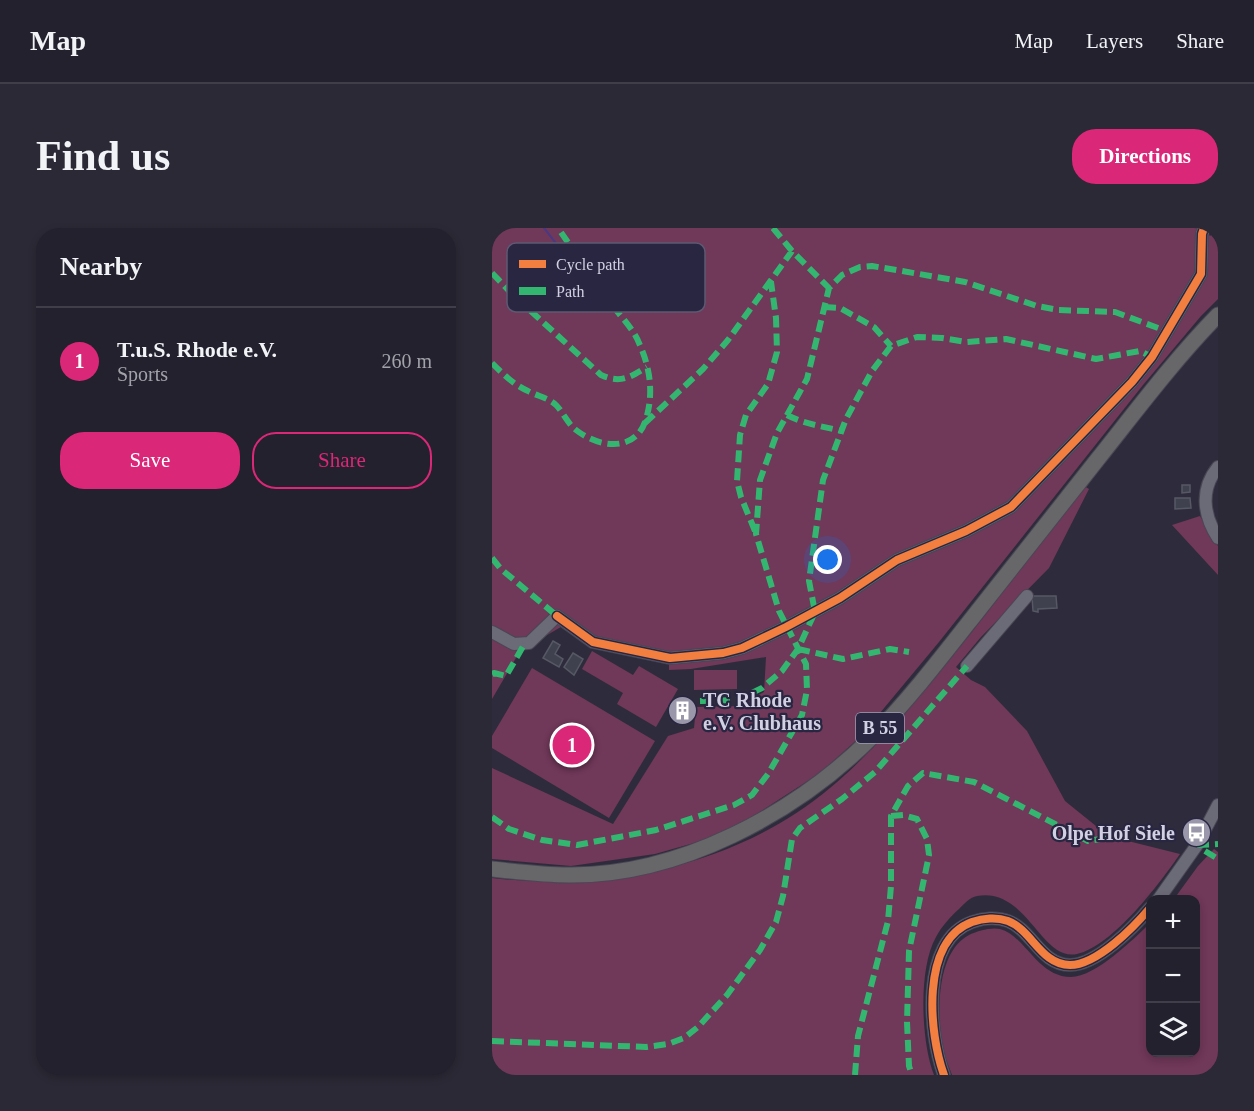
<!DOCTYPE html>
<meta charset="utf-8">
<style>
body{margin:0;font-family:"Times New Roman",serif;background:#2a2935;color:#f1f3f6}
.controls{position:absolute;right:18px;bottom:18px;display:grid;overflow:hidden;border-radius:12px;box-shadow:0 3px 9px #0003}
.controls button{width:54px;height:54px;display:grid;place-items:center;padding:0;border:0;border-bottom:2px solid #3f3e49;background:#22212d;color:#f1f3f6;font:30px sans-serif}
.you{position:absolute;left:336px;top:332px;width:21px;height:21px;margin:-15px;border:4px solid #fff;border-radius:50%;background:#1a73e8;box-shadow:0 0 0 9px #1a73e833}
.badge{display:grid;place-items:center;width:39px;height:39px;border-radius:50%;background:#db2777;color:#fff;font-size:20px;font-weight:700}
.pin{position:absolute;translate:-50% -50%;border:3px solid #fff;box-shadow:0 2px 6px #0006}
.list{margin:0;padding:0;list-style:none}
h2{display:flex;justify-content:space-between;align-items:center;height:78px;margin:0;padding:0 24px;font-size:26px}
h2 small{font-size:20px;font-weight:400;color:#a2a3aa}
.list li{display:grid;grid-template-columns:39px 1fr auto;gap:18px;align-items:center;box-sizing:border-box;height:108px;padding:0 24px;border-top:2px solid #3f3e49}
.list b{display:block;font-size:22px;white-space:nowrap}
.list p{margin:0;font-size:20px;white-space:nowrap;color:#a2a3aa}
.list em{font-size:20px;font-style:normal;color:#a2a3aa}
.actions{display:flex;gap:12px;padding:18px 24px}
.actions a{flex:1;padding:14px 0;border:2px solid #db2777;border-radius:24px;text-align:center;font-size:21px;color:#db2777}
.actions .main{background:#db2777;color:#fff}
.icon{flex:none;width:33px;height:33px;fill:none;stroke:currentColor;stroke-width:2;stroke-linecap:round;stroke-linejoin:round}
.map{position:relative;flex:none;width:726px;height:847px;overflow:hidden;border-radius:24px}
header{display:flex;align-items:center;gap:36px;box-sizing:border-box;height:84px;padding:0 30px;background:#22212d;border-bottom:2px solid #3f3e49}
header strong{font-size:28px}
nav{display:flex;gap:33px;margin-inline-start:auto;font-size:21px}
.intro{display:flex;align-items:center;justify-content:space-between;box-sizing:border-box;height:144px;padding:0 36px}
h1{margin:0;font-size:42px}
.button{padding:15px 27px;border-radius:24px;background:#db2777;color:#fff;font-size:21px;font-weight:700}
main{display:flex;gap:36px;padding:0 36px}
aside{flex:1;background:#22212d;border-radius:24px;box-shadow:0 3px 9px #0003}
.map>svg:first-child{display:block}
</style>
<header>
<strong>Map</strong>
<nav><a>Map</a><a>Layers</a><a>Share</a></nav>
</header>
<div class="intro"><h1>Find us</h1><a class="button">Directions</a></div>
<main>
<aside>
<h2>Nearby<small></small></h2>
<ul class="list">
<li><span class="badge">1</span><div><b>T.u.S. Rhode e.V.</b><p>Sports</p></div><em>260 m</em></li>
</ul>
<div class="actions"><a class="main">Save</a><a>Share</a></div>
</aside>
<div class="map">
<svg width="726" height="847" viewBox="0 0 726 847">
<rect width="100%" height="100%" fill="#2e2c3c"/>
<path fill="#703859" d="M0,0h711l7,8 8,-7v70l-17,17 -58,69 -204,257 -79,95 -40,36 -74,48 -45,20 -46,13 -84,12 -79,-7v-91l121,56 55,-88 26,-8 2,-21 42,-1 26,-14 2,-35 -75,12 -22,1v-16l-75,-16 -23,-17 -51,30 -28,48z
M592,258l5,3 -40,79 -68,69 -25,30 15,13 14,7 42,44 38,70 31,25 24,13 60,15c-20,29 -67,92 -103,100 -36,8 -50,-67 -100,-58 -7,1 -13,8 -18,13 -9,8 -17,17 -23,28 -18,31 -15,105 -2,138h-442v-197c118,13 245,-12 338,-90 34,-28 62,-61 91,-94 57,-67 109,-138 163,-208z
M708,288l18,30v29l-46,-50z
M100,423l41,24 6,-9 39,23 -22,38 -39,-23 6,-11 -41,-24z
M40,440l123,73 -46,77 -117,-70v-12z
M202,442h43v19l-43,1z
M722,621l4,3v223h-266c-3,-8 -7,-17 -9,-26 -6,-33 -8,-96 26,-114 8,-4 22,-8 31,-6 26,7 37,48 71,48 24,0 63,-38 79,-54v129h46v-152l-22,-1 24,-33z"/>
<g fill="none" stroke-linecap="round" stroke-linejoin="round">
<path stroke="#473985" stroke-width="2" d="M52,0l57,73"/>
</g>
<path fill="#40414e" stroke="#565865" stroke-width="1.5" d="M690,257h8v7l-8,1z
M683,270h15l1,10 -16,1z
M540,368h24l1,12 -19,1v3l-5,-1z
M61,413l7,4 -5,9 8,5 -4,8 -16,-9z
M81,425l10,6 -9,16 -10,-8z
M190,471l9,6 -10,18 -4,-3 2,-3 -4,-4z"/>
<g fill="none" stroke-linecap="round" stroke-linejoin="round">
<defs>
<path id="minor" d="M726,239c-18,22 -15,48 0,71
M0,404l22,12 15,-1 28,-27 36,26 77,16 53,-5 19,-5 44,-21 54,-29 57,-38 69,-29 45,-24 121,-125 20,-25 49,-83 1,-40 2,-6
M475,438l60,-70
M666,672l39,-55 21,-40
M452,847c-15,-41 -24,-134 28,-153 11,-4 25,-5 36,-1 24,9 33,44 62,44 27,0 64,-38 80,-57"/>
<path id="major" d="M0,641c26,3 51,6 77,6 110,1 225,-61 302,-137 37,-37 73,-84 106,-126 40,-50 80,-101 120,-152 39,-49 77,-100 121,-145"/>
</defs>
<use href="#minor" stroke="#494755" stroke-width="14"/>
<use href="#major" stroke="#494755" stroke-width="17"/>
<use href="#minor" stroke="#6b6a77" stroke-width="12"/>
<use href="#major" stroke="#676669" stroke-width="15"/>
<path stroke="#33b770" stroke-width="6" stroke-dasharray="12 6" stroke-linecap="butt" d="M281,0l19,23 37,37
M0,45l20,21 89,81c20,9 29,2 46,-8
M332,79l16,1 34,19 17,19
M0,135c11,11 22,22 36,28 9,5 21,7 28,14 7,7 11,18 20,25 23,18 60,23 70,-11 8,-26 4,-52 -7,-76 -5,-13 -17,-25 -26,-37 -19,-26 -37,-52 -55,-78
M295,187c17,9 35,11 54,16
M153,195l58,-54 25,-29 64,-89
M263,303l-14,-34 -4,-16 3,-46 6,-20 22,-31 9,-32 -1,-34 -5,-36
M0,330l9,11 56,47
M306,421l45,10 47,-10 19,3
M0,446l2,-1 12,3 19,-33
M208,473l37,-1 25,-12 20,-17 16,-22 17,-37 -6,-31 14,-101 23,-61 26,-48 19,-25 26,-9 25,1 24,4 40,-3 90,20 44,-8 12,6
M399,588l12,-1 14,4 10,20 2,16 -20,96 -2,71 2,44 3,9
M0,589l17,12 33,11 35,5 79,-15 78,-25 18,-10 16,-21 34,-59 5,-25 -1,-26 -27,-53 -23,-77 4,-54 17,-47 30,-54 22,-91 13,-13 18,-8 12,-1 30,5 63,11 72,24 22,4 56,2 51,19
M705,617l21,-1
M713,623l13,8
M0,813l154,6 22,-3 16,-6 14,-11 29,-32 33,-45 16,-28 7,-26 9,-57 8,-11 42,-29 33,-27 92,-106
M363,847l3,-39 30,-115 3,-35v-70l17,-30 15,-13 51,9 114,59 32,-5"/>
<defs>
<path id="cycleway" d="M65,388l36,26 77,16 53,-5 19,-5 44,-21 54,-29 57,-38 69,-29 45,-24 121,-125 20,-25 49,-83 1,-40 2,-6
M452,847c-15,-41 -24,-134 28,-153 11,-4 25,-5 36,-1 24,9 33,44 62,44 27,0 64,-38 80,-57"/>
</defs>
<use href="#cycleway" stroke="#292642" stroke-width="11"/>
<use href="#cycleway" stroke="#f27e40" stroke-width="8"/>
</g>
<defs>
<symbol id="building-disc" viewBox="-11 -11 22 22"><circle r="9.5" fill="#9997a9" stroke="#292642"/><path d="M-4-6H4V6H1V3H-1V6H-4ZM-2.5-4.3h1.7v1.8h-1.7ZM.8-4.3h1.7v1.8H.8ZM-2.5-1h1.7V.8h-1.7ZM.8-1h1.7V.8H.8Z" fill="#fff"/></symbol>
<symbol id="bus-disc" viewBox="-11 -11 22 22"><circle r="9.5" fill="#9997a9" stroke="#292642"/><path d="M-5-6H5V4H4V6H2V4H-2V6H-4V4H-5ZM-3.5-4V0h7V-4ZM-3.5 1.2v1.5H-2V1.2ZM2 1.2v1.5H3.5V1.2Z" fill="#fff"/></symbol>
</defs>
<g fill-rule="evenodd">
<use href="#building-disc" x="174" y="466" width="33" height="33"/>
<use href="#bus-disc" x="688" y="588" width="33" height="33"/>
</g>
<g text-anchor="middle" stroke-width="4.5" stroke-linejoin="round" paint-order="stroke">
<rect fill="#292642" stroke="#9f9eb3" stroke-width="1.5" x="364" y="485" width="48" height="30" rx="4.5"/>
<g font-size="18" font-weight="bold" fill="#d2d1e3">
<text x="388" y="506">B 55</text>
</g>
<g font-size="20" font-weight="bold" fill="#d2d1e3" stroke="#292642" text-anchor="start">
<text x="211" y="479">TC Rhode<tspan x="211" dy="23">e.V. Clubhaus</tspan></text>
<text x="683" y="612" text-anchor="end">Olpe Hof Siele</text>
</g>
</g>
<rect x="15" y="15" width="198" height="69" rx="9" fill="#292642" stroke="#5c5972" stroke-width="1.5"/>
<rect x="27" y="32" width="27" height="8" fill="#f27e40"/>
<rect x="27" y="59" width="27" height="8" fill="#33b770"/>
<g font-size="16" fill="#d2d1e3">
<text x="64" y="42">Cycle path</text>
<text x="64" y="69">Path</text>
</g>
</svg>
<div class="controls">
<button>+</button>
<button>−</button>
<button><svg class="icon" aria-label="layers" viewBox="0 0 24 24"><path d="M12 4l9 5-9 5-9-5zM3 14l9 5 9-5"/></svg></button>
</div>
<div class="you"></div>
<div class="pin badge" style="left:80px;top:517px">1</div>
</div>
</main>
